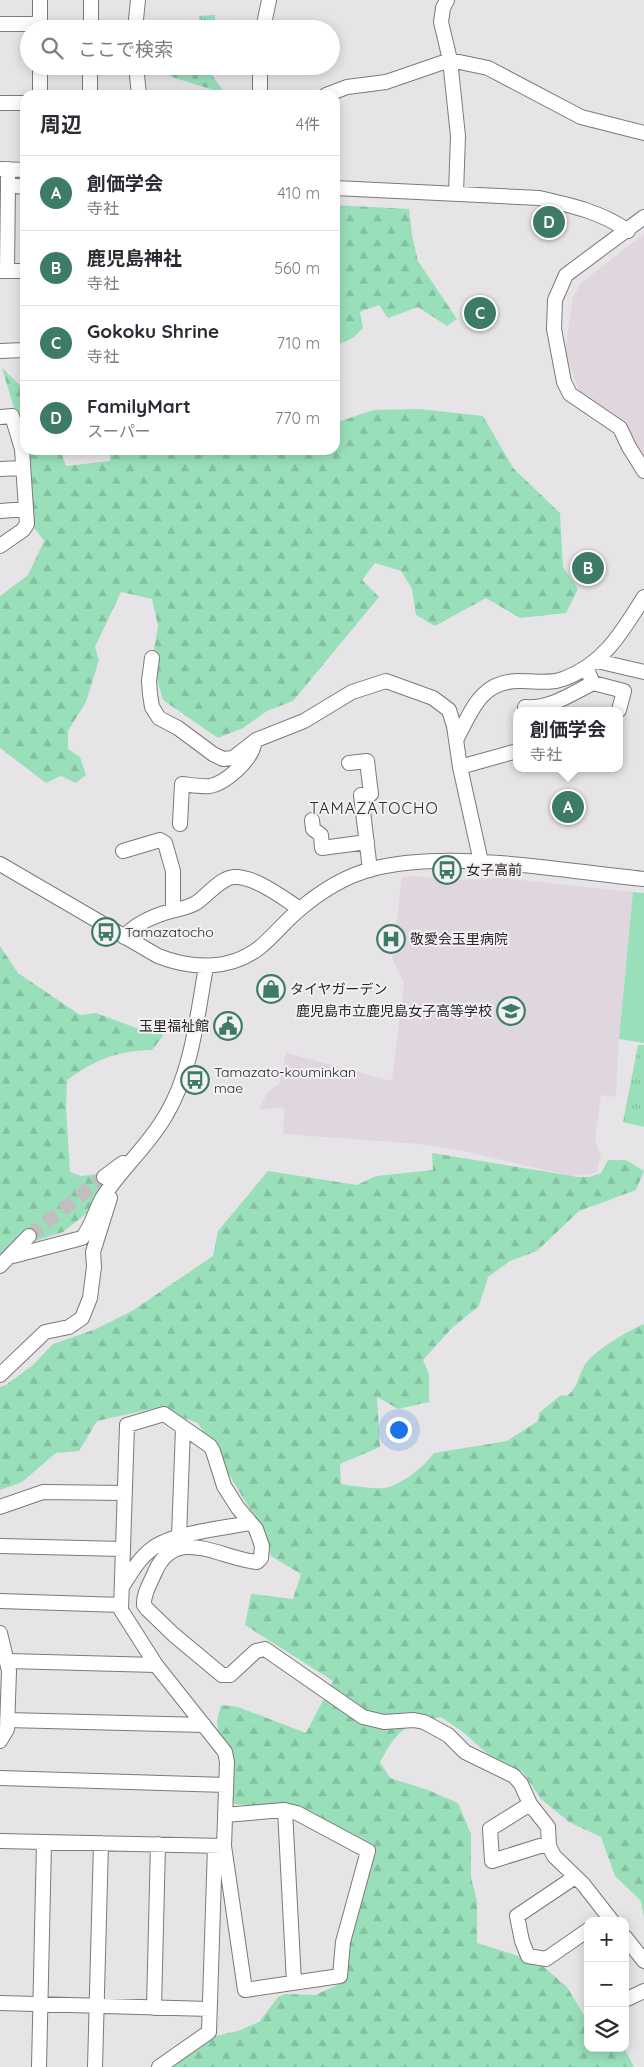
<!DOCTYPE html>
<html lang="ja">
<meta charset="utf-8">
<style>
body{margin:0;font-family:Quicksand,"Noto Sans JP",sans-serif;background:#f7f7f7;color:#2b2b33}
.controls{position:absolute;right:15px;bottom:15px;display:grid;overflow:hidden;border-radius:10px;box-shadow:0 2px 12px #0003}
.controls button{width:45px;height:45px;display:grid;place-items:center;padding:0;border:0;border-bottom:1px solid #e1e1e2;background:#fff;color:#2b2b33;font:25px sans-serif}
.you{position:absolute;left:398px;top:1429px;width:18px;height:18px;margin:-12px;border:4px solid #fff;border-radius:50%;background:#1a73e8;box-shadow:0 0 0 8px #1a73e833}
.badge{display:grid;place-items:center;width:32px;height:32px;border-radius:50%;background:#3d7b66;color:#fff;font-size:16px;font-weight:700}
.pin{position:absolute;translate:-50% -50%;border:2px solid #fff;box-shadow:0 1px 5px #0006}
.popup{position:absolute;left:513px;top:707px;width:110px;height:65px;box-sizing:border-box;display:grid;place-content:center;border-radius:10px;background:#fff;filter:drop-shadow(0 1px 4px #0005);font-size:16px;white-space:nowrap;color:#7c7c81}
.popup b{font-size:19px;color:#2b2b33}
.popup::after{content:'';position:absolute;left:50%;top:100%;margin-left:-10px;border:10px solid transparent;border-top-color:#fff}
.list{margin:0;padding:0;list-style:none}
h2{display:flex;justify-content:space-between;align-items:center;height:65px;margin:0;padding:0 20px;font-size:21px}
h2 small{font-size:16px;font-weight:400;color:#7c7c81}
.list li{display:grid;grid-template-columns:32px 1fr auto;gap:15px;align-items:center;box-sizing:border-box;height:75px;padding:0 20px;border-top:1px solid #e1e1e2}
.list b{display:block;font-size:19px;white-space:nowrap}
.list p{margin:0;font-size:16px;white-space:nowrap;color:#7c7c81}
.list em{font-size:16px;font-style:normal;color:#7c7c81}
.icon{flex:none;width:28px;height:28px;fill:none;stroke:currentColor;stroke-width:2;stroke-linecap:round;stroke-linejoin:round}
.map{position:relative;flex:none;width:644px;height:2067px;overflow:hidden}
.search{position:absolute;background:#fff;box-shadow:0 2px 12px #0003;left:20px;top:20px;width:320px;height:55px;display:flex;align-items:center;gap:12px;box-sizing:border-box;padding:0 18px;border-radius:28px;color:#7c7c81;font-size:19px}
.panel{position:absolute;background:#fff;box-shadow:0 2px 12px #0003;left:20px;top:90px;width:320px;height:365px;border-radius:15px}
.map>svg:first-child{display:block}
</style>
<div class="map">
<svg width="644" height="2067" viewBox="0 0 644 2067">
<defs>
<pattern id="forest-firs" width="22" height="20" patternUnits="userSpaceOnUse" patternTransform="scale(1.25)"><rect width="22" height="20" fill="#99e0ba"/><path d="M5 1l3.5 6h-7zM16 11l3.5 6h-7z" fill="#84c0a0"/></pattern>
<pattern id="cemetery-stones" width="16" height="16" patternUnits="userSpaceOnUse" patternTransform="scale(1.25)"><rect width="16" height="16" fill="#99e0ba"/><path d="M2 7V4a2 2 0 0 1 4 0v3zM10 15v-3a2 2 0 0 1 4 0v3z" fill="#84c0a0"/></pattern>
<pattern id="park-tufts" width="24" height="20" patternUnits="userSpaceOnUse" patternTransform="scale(1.25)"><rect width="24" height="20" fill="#99e0ba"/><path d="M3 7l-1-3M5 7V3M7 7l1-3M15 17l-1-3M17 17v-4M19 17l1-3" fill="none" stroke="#84c0a0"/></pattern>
</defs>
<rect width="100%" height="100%" fill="#e7e4e7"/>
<path fill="#dfd6de" d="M644,234v233l-21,-43 -44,-33 -14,-40 8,-54 8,-14z
M412,876l48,4 40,-2 133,14 -14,147 -3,58 -15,-2 -6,45 6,17 -5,16 -26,3 -102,-24 -48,-8 -137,-10 1,-26 -25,1 9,-17 11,-8 7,-31 106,28 12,-98 -12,-25 10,-81z"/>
<path fill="url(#forest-firs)" d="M335,205l74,4 3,26 6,26 39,58 -10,7 -29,-19 -30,11 -9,-13 -19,7 3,16 -10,10 -18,8z
M2,368l23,22v54z
M420,409l63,7 30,52 47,45 3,54 15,22 -12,24 -46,5 -34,-20 -51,28 -19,-11 -4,-26 -11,-18 -26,-8 -13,17 17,17 -86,104 -26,10 -24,17 -25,10 -55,-38 -11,-38 6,-36 -6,-27 -31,-7 -26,55 4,13 -13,42 -18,29v18l12,8 6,18 -10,8 -15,-7 -15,7 -46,-35v-152l28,-21 16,-34 -13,-18 -5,-73h34l6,16 44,-5v-11h225v-27l38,-13z
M0,946l18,27 62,42 16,-2 43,16 20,-1 4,8 -11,14c-36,1 -55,9 -85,30l-1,28 4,64 11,4 17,-2 6,7 -17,32 -24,19 -37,12 -26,14z
M432,1153l146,24h11l12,-4 7,-13h18l18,11 -8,19 -57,21 -42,40 -27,10 -22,16 -9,29 -27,22 -29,32 6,14v28l-31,7 -21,-12 3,50 -40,17 1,20c13,2 29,5 43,4 16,-2 41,-22 50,-35l73,-12 31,-20 1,-8 22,-18 6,1c12,-9 11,-22 19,-33 12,-15 40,-31 58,-39v594l-3,-17 -26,-25 -14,-39 -32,-15 -28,-23 -19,-28 -30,-13 -29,-26 -22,-15c-37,8 -43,12 -61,45l10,16 38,12 30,13 13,31v43l6,24v42l61,19 29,25 21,35v26h36l10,19h-470l42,-29 32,-7 21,-9 19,-25 7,-3 30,1 29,-13 6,-45 25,-87 -51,-26 -53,-17 -37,-3 -10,-14 -7,-69 4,-16 17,2 68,26 27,-52 -88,-56 6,-31 42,5 8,-25 -30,-18 -11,-30 -62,-103 -42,-15 -59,13 -18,30 -23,2 -34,29 -22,8v-103l6,-2 27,-20 20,-21 43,-15 36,-18 81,-55 5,-25 50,-60 89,14 19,-9 57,-6z"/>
<path fill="url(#cemetery-stones)" d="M156,66h49l21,28 -54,-17z"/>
<path fill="url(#park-tufts)" d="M215,15v14h-15l-1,-13z
M638,1045h6v82l-21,-5z"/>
<path fill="#99e0ba" d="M633,892l11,1v150l-25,-4z"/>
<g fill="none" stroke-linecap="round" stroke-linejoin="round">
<path stroke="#c1bec1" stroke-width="14" stroke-dasharray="14 7" stroke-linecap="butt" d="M29,1236l75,-59"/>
<defs>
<path id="minor" d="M40,0v29
M447,0l-4,8 -2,14 9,38 8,76 -2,57
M0,24h40
M91,29v-29
M135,29l3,-29
M263,29l6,-29
M136,66l3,29
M260,66v29
M40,95v-29
M90,95v-29
M326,95l21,-8 39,-5 64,-22 38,8 93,49 63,16
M0,103h25
M0,169l25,1
M8,169v16l17,2
M335,188l204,10c31,7 63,14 89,33
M644,217l-78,58 -11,25 -1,29 10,53 6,12 50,34 9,19 15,24
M0,271h25
M7,271l1,-86
M0,351l25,-1
M0,417l12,-1 10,33 5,75 -4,6 -23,16
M0,469l23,-1
M0,511l26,-2
M152,658l-3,23 1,13 2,13 7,11 19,10 35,26 10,5 10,-1 23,-18 48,-19 48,-29 34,-11 47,17 16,12 5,16 6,41 21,95
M597,661l47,11
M593,683l31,8 -5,19
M525,707c25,2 46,-13 68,-24l-7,-15
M456,740c16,-30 25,-60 65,-59 14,0 29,3 42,-2 41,-15 59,-47 81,-82
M349,763l18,-2 4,33 -10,1 9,75
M460,767l57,-16
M312,820l1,9 8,6 1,13 45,-6
M180,824l2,-40c9,1 19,3 28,2 16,-3 40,-25 44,-41
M123,851l37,-11 5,3 8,28v39
M0,864l158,92c33,13 71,15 101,-8 14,-11 26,-27 41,-39 20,-17 46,-33 72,-40 81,-20 189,2 272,10
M124,937c12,-14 29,-21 47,-26 9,-2 16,-3 25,-8 11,-7 24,-25 38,-26 21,-1 49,21 66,32
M104,1177l19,-14
M9,1257l73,-19c10,-11 13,-28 21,-41 19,-29 46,-52 63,-82 26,-43 31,-99 40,-148
M0,1266l29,-30
M0,1375l45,-43 24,-5 13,-9 8,-20 4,-31 -1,-15 17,-54
M0,1507l43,-15 82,1
M179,1537l4,-109
M0,1546l123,3
M122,1587c9,-14 17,-29 31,-39 19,-15 72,-20 97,-25
M0,1601l121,4
M0,1633l9,38 -2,58 -7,12
M8,1661l148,4
M7,1720l197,5
M0,1778l226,7
M530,1804l-40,25 2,32 48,-15h9
M285,1810l9,172
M225,1815l59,-5 13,3 71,38 -25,91 -3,34 -95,14 -21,-144 3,-84 -2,-10 -69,-87 -35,-55 6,-185 37,-11 46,32 3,5 11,35 14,22 18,21 6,17 -1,12 -4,4c-37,-3 -81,-38 -102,10 -4,10 -12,22 -11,33l3,4 27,26 48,40h8l26,-24 9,-2 98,68 21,5 30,-2 10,2 24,13 17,17 49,24 7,8 9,20 18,23 1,19 5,10 29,28 29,37
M0,1841l223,5
M575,1877l-58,39 5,25 6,15 18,3 42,-29
M625,1937l19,24
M625,2000l19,-9
M0,2003l209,6
M154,2008l4,-164
M39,2067l5,-225
M95,2067l6,-224
M159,2067l50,-35 6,-186"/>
</defs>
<use href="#minor" stroke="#7c797b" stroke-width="16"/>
<use href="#minor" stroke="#fff" stroke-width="14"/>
</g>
<defs>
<symbol id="bus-ring" viewBox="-11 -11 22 22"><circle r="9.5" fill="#f4f1f4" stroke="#3d7b66" stroke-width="1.5"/><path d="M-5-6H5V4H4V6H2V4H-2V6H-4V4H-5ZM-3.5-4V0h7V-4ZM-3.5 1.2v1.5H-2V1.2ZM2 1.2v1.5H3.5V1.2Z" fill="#3d7b66"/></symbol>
<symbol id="hospital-ring" viewBox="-11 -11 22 22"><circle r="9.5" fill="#f4f1f4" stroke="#3d7b66" stroke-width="1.5"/><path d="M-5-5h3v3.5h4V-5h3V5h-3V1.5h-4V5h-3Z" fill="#3d7b66"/></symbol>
<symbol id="shop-ring" viewBox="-11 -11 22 22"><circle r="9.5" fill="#f4f1f4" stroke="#3d7b66" stroke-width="1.5"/><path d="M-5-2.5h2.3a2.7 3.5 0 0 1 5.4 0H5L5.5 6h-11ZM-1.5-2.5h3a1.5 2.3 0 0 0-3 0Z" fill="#3d7b66"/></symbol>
<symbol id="school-ring" viewBox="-11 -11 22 22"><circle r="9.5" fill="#f4f1f4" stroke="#3d7b66" stroke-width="1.5"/><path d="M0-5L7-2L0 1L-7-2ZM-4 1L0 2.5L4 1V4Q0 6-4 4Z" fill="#3d7b66"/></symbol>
<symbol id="civic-ring" viewBox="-11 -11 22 22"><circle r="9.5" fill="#f4f1f4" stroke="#3d7b66" stroke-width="1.5"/><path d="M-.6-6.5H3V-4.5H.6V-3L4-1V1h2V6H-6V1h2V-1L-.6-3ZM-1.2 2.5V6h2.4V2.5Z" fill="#3d7b66"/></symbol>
</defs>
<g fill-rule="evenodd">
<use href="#bus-ring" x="431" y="854" width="32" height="32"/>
<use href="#bus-ring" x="90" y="916" width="32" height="32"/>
<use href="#hospital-ring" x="375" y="923" width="32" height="32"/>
<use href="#shop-ring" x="255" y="973" width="32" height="32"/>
<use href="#school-ring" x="495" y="995" width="32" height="32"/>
<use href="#civic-ring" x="212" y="1010" width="32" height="32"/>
<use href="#bus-ring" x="179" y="1064" width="32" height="32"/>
</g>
<g text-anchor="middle" stroke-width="4" stroke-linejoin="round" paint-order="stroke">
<g font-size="14" fill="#272627" stroke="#f4f1f4" text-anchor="start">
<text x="466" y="875">女子高前</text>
<text x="125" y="937">Tamazatocho</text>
<text x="410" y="944">敬愛会玉里病院</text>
<text x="290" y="994">タイヤガーデン</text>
<text x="492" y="1016" text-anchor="end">鹿児島市立鹿児島女子高等学校</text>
<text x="209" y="1031" text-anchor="end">玉里福祉館</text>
<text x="214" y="1077">Tamazato-kouminkan<tspan x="214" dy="16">mae</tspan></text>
</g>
<g font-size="16" letter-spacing="1" fill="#2f2c2e" stroke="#f4f1f4">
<text x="374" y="814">TAMAZATOCHO</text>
</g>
</g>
</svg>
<div class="controls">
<button>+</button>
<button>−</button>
<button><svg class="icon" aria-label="layers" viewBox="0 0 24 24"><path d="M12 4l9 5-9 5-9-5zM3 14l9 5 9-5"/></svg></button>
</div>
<div class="you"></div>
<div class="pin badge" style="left:568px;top:807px">A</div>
<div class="popup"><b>創価学会</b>寺社</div>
<div class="pin badge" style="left:588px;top:568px">B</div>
<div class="pin badge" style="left:480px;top:313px">C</div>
<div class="pin badge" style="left:549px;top:222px">D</div>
<div class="search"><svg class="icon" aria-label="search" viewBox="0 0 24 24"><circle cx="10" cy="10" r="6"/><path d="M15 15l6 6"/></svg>ここで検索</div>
<section class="panel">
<h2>周辺<small>4件</small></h2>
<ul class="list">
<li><span class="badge">A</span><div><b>創価学会</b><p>寺社</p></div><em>410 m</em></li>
<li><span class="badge">B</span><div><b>鹿児島神社</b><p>寺社</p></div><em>560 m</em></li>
<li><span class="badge">C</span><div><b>Gokoku Shrine</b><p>寺社</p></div><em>710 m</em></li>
<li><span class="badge">D</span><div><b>FamilyMart</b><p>スーパー</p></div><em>770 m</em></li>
</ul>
</section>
</div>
